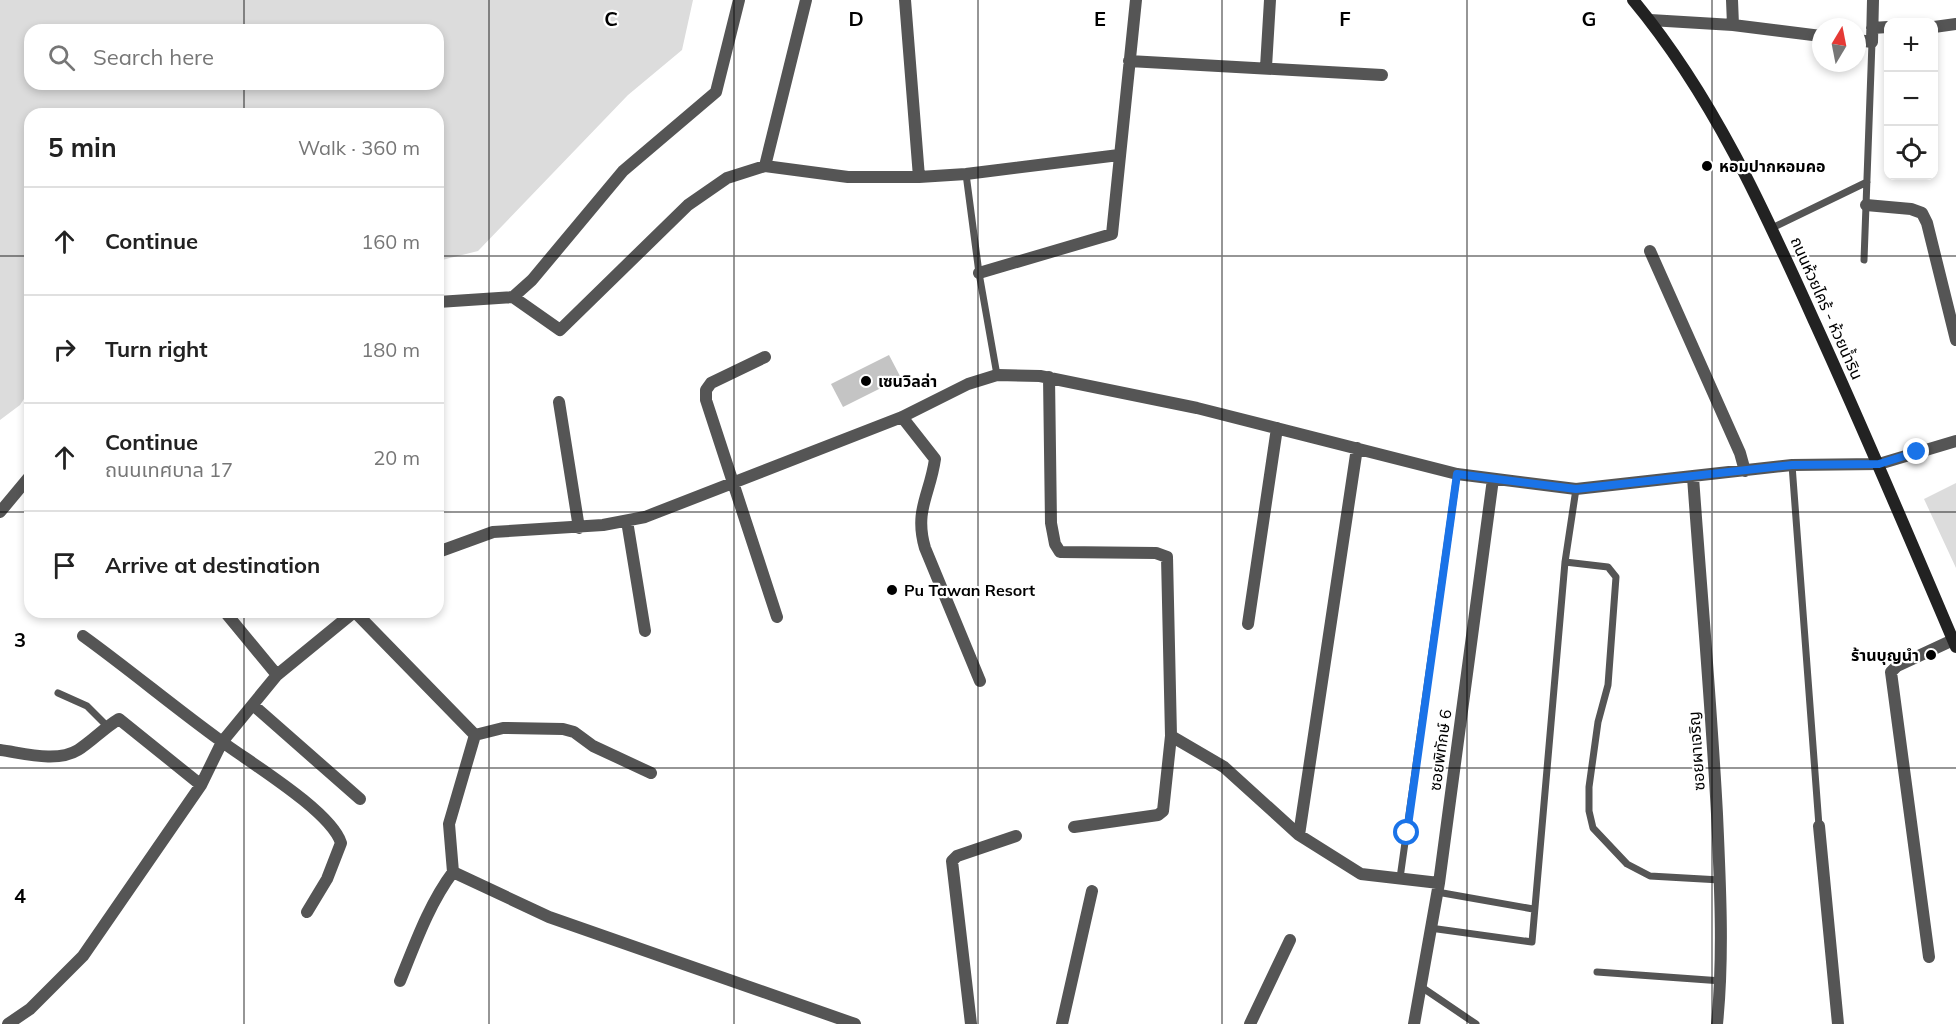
<!DOCTYPE html>
<meta charset="utf-8">
<style>
body{margin:0;font-family:Mulish,"Noto Sans Thai",sans-serif;background:#f2f2f2;color:#222}
.controls{position:absolute;right:18px;top:18px;display:grid;overflow:hidden;border-radius:12px;box-shadow:0 3px 9px #0003}
.controls button{width:54px;height:54px;display:grid;place-items:center;padding:0;border:0;border-bottom:2px solid #e0e0e0;background:#fff;color:#222;font:30px sans-serif}
.compass{position:absolute;left:1812px;top:18px;width:54px;height:54px;border-radius:50%;background:#fff;box-shadow:0 3px 9px #0003;rotate:10deg}
.stop{position:absolute;width:18px;height:18px;margin:-14px;border:4px solid #1a73e8;border-radius:50%;background:#fff}
.stop.end{background:#1a73e8;border-color:#fff;box-shadow:0 2px 6px #0008}
.list{margin:0;padding:0;list-style:none}
h2{display:flex;justify-content:space-between;align-items:center;height:78px;margin:0;padding:0 24px;font-size:26px}
h2 small{font-size:20px;font-weight:400;color:#767676}
.list li{display:grid;grid-template-columns:39px 1fr auto;gap:18px;align-items:center;box-sizing:border-box;height:108px;padding:0 24px;border-top:2px solid #e0e0e0}
.list b{display:block;font-size:22px;white-space:nowrap}
.list p{margin:0;font-size:20px;white-space:nowrap;color:#767676}
.list em{font-size:20px;font-style:normal;color:#767676}
.icon{flex:none;width:33px;height:33px;fill:none;stroke:currentColor;stroke-width:2;stroke-linecap:round;stroke-linejoin:round}
.map{position:relative;flex:none;width:1956px;height:1024px;overflow:hidden}
.search{position:absolute;background:#fff;box-shadow:0 3px 9px #0003;left:24px;top:24px;width:420px;height:66px;display:flex;align-items:center;gap:15px;box-sizing:border-box;padding:0 21px;border-radius:18px;color:#767676;font-size:22px}
.panel{position:absolute;background:#fff;box-shadow:0 3px 9px #0003;left:24px;top:108px;width:420px;height:510px;border-radius:18px}
.map>svg:first-child{display:block}
</style>
<div class="map">
<svg width="1956" height="1024" viewBox="0 0 1956 1024">
<rect width="100%" height="100%" fill="#fff"/>
<path fill="#dcdcdc" fill-rule="evenodd" d="M0,0h693l-11,50 -54,45 -150,156 -40,10v-147h-408v276l-10,15 -20,15zM30,30h408v54h-408z
M1956,483v85l-32,-69z"/>
<path fill="#c4c4c4" d="M889,355l12,23 -58,29 -12,-23z"/>
<g fill="none" stroke-linecap="round" stroke-linejoin="round">
<path stroke="#555" stroke-width="7" d="M966,174l13,99 18,102
M1772,228l95,-46
M1864,260l8,-218
M1792,465l27,361
M1565,562l43,5 8,10 -8,108 -10,37 -9,65v24l4,17 34,36 23,12 70,4
M58,693l29,13 20,20
M1400,878l57,-404
M1437,892l96,17
M1430,928l102,14 33,-380 11,-73
M1597,972l125,9
M1420,986l56,38"/>
<path stroke="#555" stroke-width="12" d="M905,0l14,177
M1732,0l1,25
M1650,20l83,5 88,11
M1934,27l22,-3
M1872,28l16,-1
M1857,40l15,2 1,-42
M1129,61l253,14
M1266,67l4,-67
M765,166l41,-166
M1866,205l45,4 11,4 5,10 29,117
M1650,251l90,202 5,18
M979,273l133,-39 24,-234
M513,297l47,33 128,-125 39,-27 38,-12 83,11h71l47,-3 153,-19
M438,302l75,-5 19,-17 91,-109 93,-79 23,-92
M765,357l-54,26 -5,7v10l71,217
M1049,377l2,146 4,21 5,8 96,1 11,4 4,179 53,31 75,68 62,39 78,9
M559,402l20,126
M902,417l33,42c-5,36 -21,51 -10,89l55,133
M1693,477c8,112 18,225 24,337 3,70 7,140 0,210
M0,512l30,-36
M627,521l18,110
M438,552l55,-20 110,-7 42,-8 257,-100 66,-33 29,-9 43,1 157,32 260,66 119,15 216,-24 87,-1 77,-23
M225,612l52,63
M355,612l120,123 -26,89 4,48 96,45 306,107
M1248,624l29,-196
M83,636c47,34 91,71 138,105 28,21 110,70 120,102l-14,36 -20,33
M253,705l107,94
M475,735l28,-7 60,1 11,3 19,14 58,27
M0,750c23,3 57,13 78,0 14,-9 26,-22 41,-31l82,66
M1819,826l19,198
M1074,827l84,-12 5,-4 8,-75
M1299,835l58,-387
M1929,957l-38,-285 6,-6 56,-26
M400,981c15,-37 29,-77 53,-109
M8,1024l22,-15 53,-53 118,-171 21,-43 55,-67 77,-63
M971,1024l-19,-163 5,-5 59,-20
M1062,1024l30,-133
M1250,1024l40,-84
M1414,1024l25,-141 54,-404"/>
<path stroke="#222" stroke-width="12" d="M1633,0c80,96 131,210 182,323 49,107 95,216 141,324"/>
</g>
<g fill="none" stroke-linecap="round" stroke-linejoin="round">
<path stroke="#1a73e8" stroke-width="8" d="M1407,833l50,-359 119,15 216,-24 87,-1 38,-12"/>
</g>
<path fill="none" stroke="#000" stroke-width="1.5" stroke-opacity="0.55" d="M244,0v30M489,0v1024M734,0v1024M978,0v1024M1222,0v1024M1467,0v1024M1712,0v1024M244,84v30M0,256h30M438,256h1518M0,512h30M438,512h1518M244,612v412M0,768h1956"/>
<g fill="#000" stroke="#fff" stroke-width="2">
<circle cx="1707" cy="166" r="6"/>
<circle cx="866" cy="381" r="6"/>
<circle cx="892" cy="590" r="6"/>
<circle cx="1931" cy="655" r="6"/>
</g>
<g text-anchor="middle" stroke-width="4.5" stroke-linejoin="round" paint-order="stroke">
<g font-size="16" font-weight="bold" fill="#000" stroke="#fff" text-anchor="start">
<text x="1719" y="172">หอมปากหอมคอ</text>
<text x="878" y="387">เซนวิลล่า</text>
<text x="904" y="596">Pu Tawan Resort</text>
<text x="1919" y="661" text-anchor="end">ร้านบุญนำ</text>
</g>
<g font-size="16" fill="#000" stroke="#fff">
<text transform="translate(1827 308) rotate(66)" y="6">ถนนห้วยไคร้ - ห้วยน้ำริน</text>
<text transform="translate(1440 750) rotate(-82)" y="6">ซอยพิทักษ์ 6</text>
<text transform="translate(1696 751) rotate(-94)" y="6">ซอยผาเจริญ</text>
</g>
</g>
<g font-size="20" text-anchor="middle" font-weight="bold" fill="#000" stroke="#fff" stroke-width="4.5" stroke-linejoin="round" paint-order="stroke">
<text x="611" y="26">C</text>
<text x="856" y="26">D</text>
<text x="1100" y="26">E</text>
<text x="1345" y="26">F</text>
<text x="1589" y="26">G</text>
<text x="20" y="647">3</text>
<text x="20" y="903">4</text>
</g>
</svg>
<div class="controls">
<button>+</button>
<button>−</button>
<button><svg class="icon" aria-label="locate" viewBox="0 0 24 24"><circle cx="12" cy="12" r="6"/><path d="M12 2v4M12 18v4M2 12h4M18 12h4"/></svg></button>
</div>
<svg class="compass" viewBox="-18 -18 36 36"><path d="M0-13l5 13h-10z" fill="#e53935"/><path d="M0 13l5-13h-10z" fill="#767676"/></svg>
<div class="stop" style="left:1407px;top:833px"></div>
<div class="stop end" style="left:1917px;top:452px"></div>
<div class="search"><svg class="icon" aria-label="search" viewBox="0 0 24 24"><circle cx="10" cy="10" r="6"/><path d="M15 15l6 6"/></svg>Search here</div>
<section class="panel">
<h2>5 min<small>Walk · 360 m</small></h2>
<ul class="list">
<li><svg class="icon" aria-label="ahead" viewBox="0 0 24 24"><path d="M12 20V5M6 11l6-6 6 6"/></svg><div><b>Continue</b></div><em>160 m</em></li>
<li><svg class="icon" aria-label="right" viewBox="0 0 24 24"><path d="M7 20v-9h11M14 6l5 5-5 5"/></svg><div><b>Turn right</b></div><em>180 m</em></li>
<li><svg class="icon" aria-label="ahead" viewBox="0 0 24 24"><path d="M12 20V5M6 11l6-6 6 6"/></svg><div><b>Continue</b><p>ถนนเทศบาล 17</p></div><em>20 m</em></li>
<li><svg class="icon" aria-label="arrive" viewBox="0 0 24 24"><path d="M6 21V4h12l-3 4 3 4H6"/></svg><div><b>Arrive at destination</b></div></li>
</ul>
</section>
</div>
